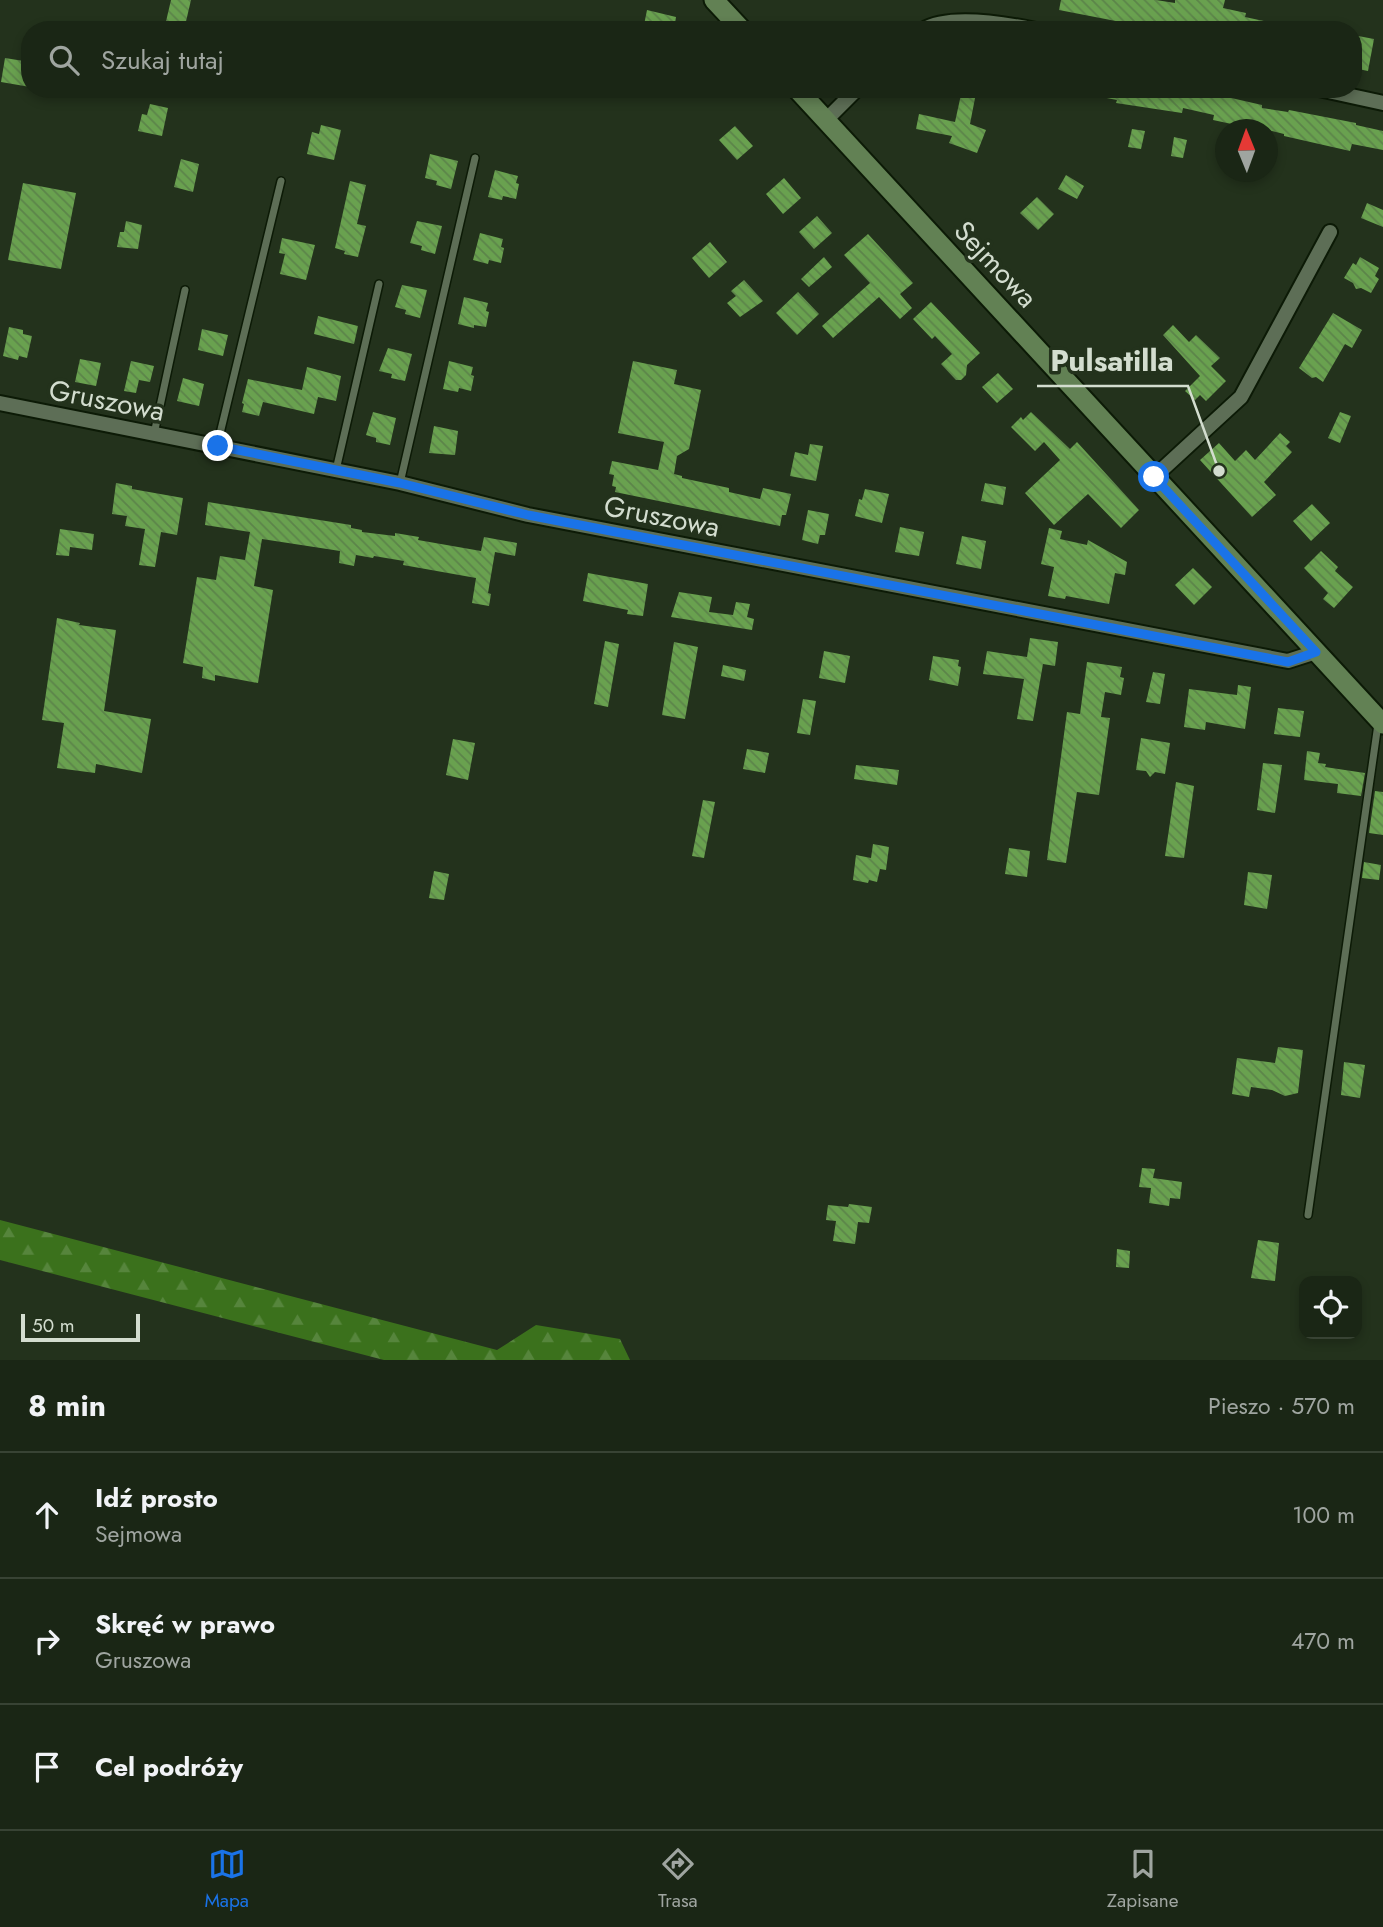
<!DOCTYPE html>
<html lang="pl">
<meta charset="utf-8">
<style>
body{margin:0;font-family:Jost,sans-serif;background:#232e1e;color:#f1f3f6}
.controls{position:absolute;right:21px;bottom:21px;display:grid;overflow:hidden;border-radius:14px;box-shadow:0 4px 10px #0003}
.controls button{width:63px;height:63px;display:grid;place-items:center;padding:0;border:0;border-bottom:2px solid #384334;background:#1a2615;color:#f1f3f6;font:35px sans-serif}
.compass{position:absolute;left:1215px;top:119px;width:63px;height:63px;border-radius:50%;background:#1a2615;box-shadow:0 4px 10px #0003;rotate:359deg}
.scale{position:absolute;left:21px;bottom:18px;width:119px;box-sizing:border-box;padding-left:7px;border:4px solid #d3ddcf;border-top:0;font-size:19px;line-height:24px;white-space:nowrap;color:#d3ddcf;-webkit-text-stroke:5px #23321c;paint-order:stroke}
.stop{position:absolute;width:21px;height:21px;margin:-16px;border:5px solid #1a73e8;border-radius:50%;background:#fff}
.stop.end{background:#1a73e8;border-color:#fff;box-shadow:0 2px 7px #0008}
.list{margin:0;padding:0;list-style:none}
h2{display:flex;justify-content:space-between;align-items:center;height:91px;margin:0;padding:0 28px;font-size:30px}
h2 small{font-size:23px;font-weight:400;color:#9fa5a0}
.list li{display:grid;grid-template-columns:46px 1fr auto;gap:21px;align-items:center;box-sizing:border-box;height:126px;padding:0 28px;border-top:2px solid #384334}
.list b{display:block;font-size:26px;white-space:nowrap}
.list p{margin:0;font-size:23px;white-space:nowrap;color:#9fa5a0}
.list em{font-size:23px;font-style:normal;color:#9fa5a0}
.icon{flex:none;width:38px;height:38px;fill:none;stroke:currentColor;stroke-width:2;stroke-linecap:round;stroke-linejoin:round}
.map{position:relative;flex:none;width:1383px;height:1360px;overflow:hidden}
.search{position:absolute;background:#1a2615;box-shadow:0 4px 10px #0003;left:21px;right:21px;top:21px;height:77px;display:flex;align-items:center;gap:18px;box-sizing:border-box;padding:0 24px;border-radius:28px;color:#9fa5a0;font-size:26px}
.sheet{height:469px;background:#1a2615}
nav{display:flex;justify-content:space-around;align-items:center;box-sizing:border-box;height:98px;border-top:2px solid #384334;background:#1a2615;font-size:19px;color:#9fa5a0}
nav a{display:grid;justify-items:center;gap:4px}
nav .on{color:#1a73e8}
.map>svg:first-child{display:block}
</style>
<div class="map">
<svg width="1383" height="1360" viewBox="0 0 1383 1360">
<defs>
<pattern id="forest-firs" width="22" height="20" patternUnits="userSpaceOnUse" patternTransform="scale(1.75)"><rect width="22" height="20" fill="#3b711c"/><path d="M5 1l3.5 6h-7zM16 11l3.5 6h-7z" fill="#56853c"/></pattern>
<pattern id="building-back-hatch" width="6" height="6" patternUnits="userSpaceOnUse" patternTransform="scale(1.75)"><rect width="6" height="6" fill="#69a14f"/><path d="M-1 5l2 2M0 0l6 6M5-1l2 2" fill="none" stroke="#5c844a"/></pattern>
</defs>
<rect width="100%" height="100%" fill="#23321c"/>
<path fill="url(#forest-firs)" d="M0,1220l497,130 39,-25 84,14 10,21h-246l-384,-100z"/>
<path fill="url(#building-back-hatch)" d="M171,0h20l-7,30h-20z
M1061,0h95l19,3v-3h50l-2,8 23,5 -1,4 33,7 -1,6h-115l-103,-20z
M647,10l29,7 -2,13h-31z
M1353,35l21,4 -6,32 -15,-3z
M5,58l25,4v25l-29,-5z
M1091,89h101l70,16v3l26,4 1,-2 67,13v2l27,6v19l-31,-6 -2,7 -66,-15v-2l-16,-4h-27v-4l-28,-6 1,-5 -31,-7 -1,5 -66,-10 1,-3 -26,-5z
M962,90l14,3 -6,31 16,6 -9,23 -28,-10 3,-7 -36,-7 3,-15 36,8z
M150,104l18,4 -6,28 -24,-5 4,-17 5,1z
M321,125l20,5 -7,30 -27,-6 5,-22 7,2z
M735,126l18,20 -16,14 -18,-20z
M1132,129l13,2 -4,18 -13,-2z
M1174,137l13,3 -4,18 -12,-2z
M430,154l28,7 -7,28 -15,-4 1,-4 -12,-3z
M181,159l18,5 -6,28 -19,-5z
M495,170l23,6 -2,7 3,1 -3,15 -13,-3 -1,4 -14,-3z
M1066,175l18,11 -7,13 -19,-10z
M784,178l17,20 -18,16 -17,-20z
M350,181l16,4 -9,39 9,2 -8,31 -14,-3 1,-3 -10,-3z
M23,183l53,10 -15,76 -53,-9z
M1037,197l17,17 -16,16 -18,-17z
M1367,203l16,7v17l-22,-9z
M817,216l15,17 -18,16 -15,-17z
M126,221l16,4 -4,24 -21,-2 3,-15h4z
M417,221l25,5 -7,28 -14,-4 1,-4 -12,-3z
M480,233l23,6 -2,8 3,1 -3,15 -12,-3 -1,4 -15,-4z
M868,234l45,49 -13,11 12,14 -12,11 -21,-22 -46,41 -11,-12 48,-43 -26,-28z
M282,238l33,7 -9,35 -26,-6 5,-20 -6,-1z
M710,242l17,20 -18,16 -17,-20z
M824,257l8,10 -23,20 -8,-8z
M1360,257l19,11 -4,8 4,3 -8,14 -10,-5 -5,1 -3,-6 -9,-5 9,-15 3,2z
M744,280l19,21 -23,16 -13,-14 9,-7 -5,-5z
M402,285l25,5 -7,28 -15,-4 1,-4 -11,-3z
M798,292l21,22 -22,21 -21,-22z
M464,297l24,6 -2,8 3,1 -3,15 -12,-2v3l-16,-4z
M931,302l49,51 -13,12 -1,10 -5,5h-5l-15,-16 11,-10 -17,-18 -3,3 -19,-20z
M1333,313l29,17 -10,18 -7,-4 -22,38 -7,-5 -4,1 -13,-10z
M318,316l40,10 -4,18 -40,-10z
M1173,325l16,17 7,-7 24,23 -9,8 15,15 -20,20 -6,-6 -5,5 -10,-9 15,-15 -37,-41z
M9,327l14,3v4l9,2 -5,22 -8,-2 -1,4 -15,-4z
M202,329l26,6 -5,21 -25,-6z
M388,348l24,6 -7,27 -14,-3 1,-4 -13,-3z
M80,359l21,4 -5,23 -21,-4z
M131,361l23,5 -4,16 -11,-2 -3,13 -12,-2z
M449,361l24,6 -2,8 3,1 -3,15 -12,-3 -1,4 -15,-3z
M633,361l44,9 -3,14 27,6 -12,59 -12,7 -3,18 8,2v2l47,10v4l31,7 3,-11 28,6 -5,21h-4l-2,11 -165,-34 1,-5 -4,-1 2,-11 -5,-1 3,-13 46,9 6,-28 -46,-9z
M307,367l34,9 -5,25 -18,-4 -4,17 -51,-12 -4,14 -17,-4 2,-8 -2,-1 6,-24 54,11z
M998,373l15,16 -16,14 -15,-16z
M183,378l21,6 -5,22 -22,-5z
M373,412l23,6 -6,27 -14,-3v-4l-10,-3z
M1031,412l39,37 7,-7 62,68 -18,18 -33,-34 -34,31 -29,-32 35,-33 -16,-18 -9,9 -24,-24 10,-10 2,3z
M1340,412l11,4 -11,27 -12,-5z
M434,426l24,5 -3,24 -26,-2z
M1280,433l10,9 -4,4 6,6 -28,30 12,13 -24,22 -52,-57 19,-17 16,18 11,-11 9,10z
M810,444l13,2 -7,35 -26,-5 5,-24 13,3z
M116,483l16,3v3l51,9 -6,37 -16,-3 -6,35 -16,-2 6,-36 -20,-3 2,-10 -15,-2z
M985,483l21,4 -3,18 -22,-4z
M865,489l24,5 -7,29 -27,-7 4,-17 3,1z
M208,502l143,23v3l11,2v2l33,4v-3l24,4 -1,3 63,11 3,-14 33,6 -2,13 -20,-4 -7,41 3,1 -2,12 -17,-3 4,-25 -73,-13 1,-4 -30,-5 -1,2 -17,-3 -2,11 -15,-3 1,-12 -78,-12 -8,47 19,4 -15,93 -43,-8v6l-13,-3 1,-11 -20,-4 14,-86 19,3 4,-24 25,4 5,-28 -45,-7z
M1312,504l18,19 -19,18 -18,-20z
M808,510l21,4 -4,21h-5l-2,9 -16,-4z
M900,527l24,5 -5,24 -24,-4z
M1049,528l13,3 -2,8 27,6 1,-5 39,22 -2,13 -10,-2 -6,31 -43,-8 -1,3 -17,-3 6,-29 -13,-3z
M60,529l34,5 -2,16 -22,-3 -1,9 -13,-1z
M962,536l24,5 -5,28 -25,-5z
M1321,551l17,16 -3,4 18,16 -19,21 -11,-9 5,-6 -24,-25z
M1193,568l19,19 -18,18 -19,-20z
M588,573l60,11 -5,32 -16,-2 1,-4 -45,-9z
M679,592l33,5 -3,15 24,3 3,-13 14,2 -3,13 7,2 -2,11 -81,-13z
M57,618l23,5 -1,2 37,5 -12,81 47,8 -9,54 -46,-9 -1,9 -38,-5 7,-45 -22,-3z
M1030,638l28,4 -3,24 -12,-2 -10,57 -16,-2 7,-40 -41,-5 4,-23 40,6z
M605,641l14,3 -11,63 -14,-3z
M674,642l24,5 -13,72 -23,-4z
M824,651l26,5 -5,27 -26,-5z
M933,656l26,4 -1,6 3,1 -3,19 -29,-6z
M1087,662l35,5 -2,10 4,1 -3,17 -16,-3 -4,25 9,1 -11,77 -22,-3 -11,71 -19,-3 20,-148 13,2z
M723,665l23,5 -2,11 -23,-5z
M1153,672l12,2 -5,30 -14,-2z
M1238,685l13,2 -6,42 -39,-7 -1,8 -21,-3 5,-38 48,6z
M803,699l13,2 -6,34 -13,-2z
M1278,708l26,3 -4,26 -26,-3z
M1141,738l29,5 -5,31 -10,-2 -5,5 -4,-6 -10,-1z
M453,739l22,4 -7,37 -22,-5z
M747,749l22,4 -4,20 -22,-4z
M1307,751l13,2 -2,10 8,1 -1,3 40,6 -4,23 -24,-3 1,-9 -34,-4z
M1263,763l19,2 -7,48 -18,-3z
M856,765l43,5 -2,15 -43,-6z
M1176,782l18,4 -10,72 -19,-2z
M1375,791l8,1v43l-14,-2z
M703,800l12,2 -11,56 -12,-2z
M873,844l16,3 -3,23 -6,-1 -3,13 -8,-2 -1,3 -15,-3 3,-25 15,3z
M1009,848l21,3 -3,26 -22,-3z
M1364,862l17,3 -2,15 -17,-2z
M434,871l15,3 -5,26 -15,-2z
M1248,872l24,3 -5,34 -23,-4z
M1278,1047l25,3 -5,43 -13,3 -13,-6 -21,-3 -2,10 -17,-3 5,-36 38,5z
M1344,1062l21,3 -5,33 -19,-3z
M1142,1168l13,1 -2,9 29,4 -2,17 -10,-1 -1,8 -20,-3 2,-15 -12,-1z
M849,1204l23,3 -3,16 -11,-1 -3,22 -22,-3 3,-20 -10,-1 2,-15 20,2z
M1258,1240l21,3 -4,38 -24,-3z
M1117,1249l13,2 -1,17 -13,-1z"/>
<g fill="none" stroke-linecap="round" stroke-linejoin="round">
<defs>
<path id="service" d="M154,434l31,-144
M217,446l64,-265
M336,470l43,-186
M400,483l75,-325
M1308,1215l70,-491"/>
<path id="minor" d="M923,30c25,-16 84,-6 113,0
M1319,89l64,14
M826,120l31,-31
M0,403l400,80 128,32 760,146 28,-9
M1154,477l87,-80 89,-165"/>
<path id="secondary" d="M714,0l28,30
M797,89l586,635"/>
</defs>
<use href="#service" stroke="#0c1a06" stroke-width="10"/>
<use href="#minor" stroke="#0c1a06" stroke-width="18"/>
<use href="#secondary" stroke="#0c1a06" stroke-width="23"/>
<use href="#service" stroke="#5d6e56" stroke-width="7"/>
<use href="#minor" stroke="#5d6e56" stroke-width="14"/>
<use href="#secondary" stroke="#628154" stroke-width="19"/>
</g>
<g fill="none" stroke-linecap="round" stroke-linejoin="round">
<path stroke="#1a73e8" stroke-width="9" d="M218,446l182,37 128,32 760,147 28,-10 -162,-175"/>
</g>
<g text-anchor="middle" stroke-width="7" stroke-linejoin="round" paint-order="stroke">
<g font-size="28" fill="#d3ddcf" stroke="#23321c">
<text transform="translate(996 264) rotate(47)" y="10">Sejmowa</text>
<text transform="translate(107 400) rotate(11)" y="10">Gruszowa</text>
<text transform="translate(662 516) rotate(11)" y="10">Gruszowa</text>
</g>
</g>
<path fill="none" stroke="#d3ddcf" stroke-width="2.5" d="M1219 471L1188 386H1037"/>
<circle fill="#d3ddcf" stroke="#23321c" stroke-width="2.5" cx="1219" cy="471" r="7"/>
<g font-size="30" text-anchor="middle" font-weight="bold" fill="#d3ddcf" stroke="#23321c" stroke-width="7" stroke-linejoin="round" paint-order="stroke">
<text x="1112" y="371">Pulsatilla</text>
</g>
</svg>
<div class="controls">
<button><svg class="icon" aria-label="locate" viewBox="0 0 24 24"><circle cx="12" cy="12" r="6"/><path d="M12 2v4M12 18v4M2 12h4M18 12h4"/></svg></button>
</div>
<svg class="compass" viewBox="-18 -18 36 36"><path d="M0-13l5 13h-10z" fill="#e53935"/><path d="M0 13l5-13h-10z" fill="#9fa5a0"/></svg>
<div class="scale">50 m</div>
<div class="stop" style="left:1154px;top:477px"></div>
<div class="stop end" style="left:218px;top:446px"></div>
<div class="search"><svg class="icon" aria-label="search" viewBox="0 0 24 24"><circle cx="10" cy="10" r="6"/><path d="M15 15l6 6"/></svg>Szukaj tutaj</div>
</div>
<section class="sheet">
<h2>8 min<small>Pieszo · 570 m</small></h2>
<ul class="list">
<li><svg class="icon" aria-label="ahead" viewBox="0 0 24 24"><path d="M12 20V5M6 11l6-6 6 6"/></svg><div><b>Idź prosto</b><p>Sejmowa</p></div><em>100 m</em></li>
<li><svg class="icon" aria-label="right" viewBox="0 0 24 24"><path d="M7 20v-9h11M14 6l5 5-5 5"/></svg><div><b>Skręć w prawo</b><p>Gruszowa</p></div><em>470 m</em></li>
<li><svg class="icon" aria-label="arrive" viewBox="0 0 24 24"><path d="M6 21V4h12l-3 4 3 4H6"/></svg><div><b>Cel podróży</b></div></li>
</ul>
</section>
<nav>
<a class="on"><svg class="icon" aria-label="map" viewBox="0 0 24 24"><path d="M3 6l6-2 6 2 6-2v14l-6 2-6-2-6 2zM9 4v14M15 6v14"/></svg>Mapa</a>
<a><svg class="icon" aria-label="directions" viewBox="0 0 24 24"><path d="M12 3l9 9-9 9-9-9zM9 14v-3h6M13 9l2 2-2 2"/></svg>Trasa</a>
<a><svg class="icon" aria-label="saved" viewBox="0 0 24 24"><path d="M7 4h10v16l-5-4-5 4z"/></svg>Zapisane</a>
</nav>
